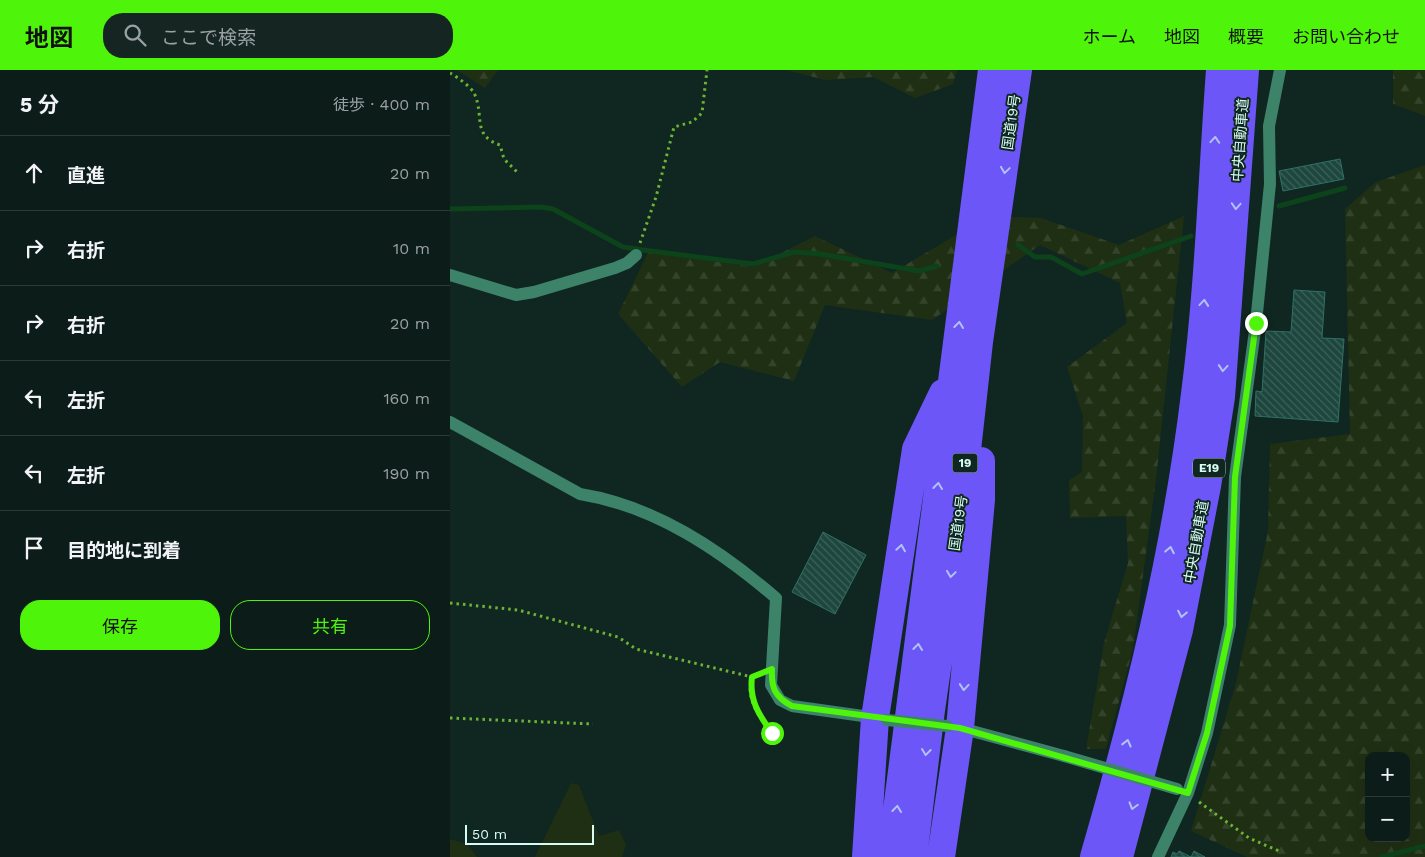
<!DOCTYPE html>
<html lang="ja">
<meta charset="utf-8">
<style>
body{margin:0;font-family:"Work Sans","Noto Sans JP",sans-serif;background:#152522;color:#f1f3f6}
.controls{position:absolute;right:15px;bottom:15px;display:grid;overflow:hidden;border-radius:10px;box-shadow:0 5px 20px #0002}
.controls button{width:45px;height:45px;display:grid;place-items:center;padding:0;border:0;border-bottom:1px solid #2c3a38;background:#0c1c19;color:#f1f3f6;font:25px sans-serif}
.scale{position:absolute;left:15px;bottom:12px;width:129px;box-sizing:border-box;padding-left:5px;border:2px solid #d6fdf3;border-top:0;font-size:14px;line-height:18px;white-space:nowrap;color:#d6fdf3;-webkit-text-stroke:4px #102621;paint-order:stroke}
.stop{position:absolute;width:15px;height:15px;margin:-11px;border:4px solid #4ef50a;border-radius:50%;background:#fff}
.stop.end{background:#4ef50a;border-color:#fff;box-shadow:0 1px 5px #0008}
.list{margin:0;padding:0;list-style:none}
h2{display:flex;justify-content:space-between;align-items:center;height:65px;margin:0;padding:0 20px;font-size:21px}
h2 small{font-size:16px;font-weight:400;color:#9aa1a2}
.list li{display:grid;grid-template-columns:32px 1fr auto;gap:15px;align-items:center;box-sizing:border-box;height:75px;padding:0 20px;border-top:1px solid #2c3a38}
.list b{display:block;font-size:19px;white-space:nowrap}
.list em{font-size:16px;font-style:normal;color:#9aa1a2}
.actions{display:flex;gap:10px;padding:15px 20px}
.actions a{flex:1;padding:11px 0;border:1px solid #4ef50a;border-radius:20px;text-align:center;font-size:18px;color:#4ef50a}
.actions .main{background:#4ef50a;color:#111}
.icon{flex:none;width:28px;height:28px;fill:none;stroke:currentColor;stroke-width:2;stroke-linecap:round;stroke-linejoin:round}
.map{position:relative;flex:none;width:975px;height:787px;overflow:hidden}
header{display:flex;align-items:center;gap:30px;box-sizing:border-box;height:70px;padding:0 25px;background:#4ef50a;color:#111}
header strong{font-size:24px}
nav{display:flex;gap:28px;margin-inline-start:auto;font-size:18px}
.search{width:350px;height:45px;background:#152522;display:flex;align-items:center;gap:12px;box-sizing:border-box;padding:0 18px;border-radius:20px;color:#9aa1a2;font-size:19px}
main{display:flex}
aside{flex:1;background:#0c1c19}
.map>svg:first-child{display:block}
</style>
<header>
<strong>地図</strong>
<div class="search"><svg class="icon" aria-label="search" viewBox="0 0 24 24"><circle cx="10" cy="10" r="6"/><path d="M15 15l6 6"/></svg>ここで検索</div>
<nav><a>ホーム</a><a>地図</a><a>概要</a><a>お問い合わせ</a></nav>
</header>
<main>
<aside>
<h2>5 分<small>徒歩 · 400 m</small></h2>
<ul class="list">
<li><svg class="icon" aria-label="ahead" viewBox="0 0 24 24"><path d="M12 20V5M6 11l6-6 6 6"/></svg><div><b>直進</b></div><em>20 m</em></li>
<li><svg class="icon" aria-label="right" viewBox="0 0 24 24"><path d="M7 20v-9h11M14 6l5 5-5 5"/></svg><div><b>右折</b></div><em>10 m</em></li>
<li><svg class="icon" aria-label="right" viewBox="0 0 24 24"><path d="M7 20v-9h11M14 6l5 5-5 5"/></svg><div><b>右折</b></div><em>20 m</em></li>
<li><svg class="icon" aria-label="left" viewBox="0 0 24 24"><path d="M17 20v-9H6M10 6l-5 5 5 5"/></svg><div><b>左折</b></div><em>160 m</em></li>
<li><svg class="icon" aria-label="left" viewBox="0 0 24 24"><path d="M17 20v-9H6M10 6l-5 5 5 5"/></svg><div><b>左折</b></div><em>190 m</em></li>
<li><svg class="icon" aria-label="arrive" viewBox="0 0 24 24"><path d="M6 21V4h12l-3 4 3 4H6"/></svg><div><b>目的地に到着</b></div></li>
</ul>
<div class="actions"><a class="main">保存</a><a>共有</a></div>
</aside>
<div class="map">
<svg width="975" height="787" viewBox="0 0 975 787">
<defs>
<pattern id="forest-firs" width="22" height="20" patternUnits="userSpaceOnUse" patternTransform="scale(1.25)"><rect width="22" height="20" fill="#1f2f13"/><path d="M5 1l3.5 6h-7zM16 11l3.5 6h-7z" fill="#34442a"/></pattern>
<pattern id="building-back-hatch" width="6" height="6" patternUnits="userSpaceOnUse" patternTransform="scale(1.25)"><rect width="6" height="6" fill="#1d463e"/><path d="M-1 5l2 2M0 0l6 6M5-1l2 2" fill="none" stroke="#3d625a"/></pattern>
</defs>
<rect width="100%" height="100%" fill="#102621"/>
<path fill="#1f2f13" d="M121,713l8,2 20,51 20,-6 7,15 -4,12h-87z
M0,769l17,5 10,13h-27z"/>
<path fill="url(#forest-firs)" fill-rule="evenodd" d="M7,0h41l-13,18z
M337,0h170l-4,14 -38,14 -42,-21 -48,3z
M943,0h32v46l-32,-12z
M975,95v692h-178l-56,-26 45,-148 32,-152 2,-87 80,-10 -5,-225 31,-27zM919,686h37v82h-37z
M538,146l53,2 78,27 65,-29 -28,263 -23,170 -27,100h-20l18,-106 24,-80 -2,-47 -56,2 -1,-38 13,-8 1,-56 -16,-49 60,-44 -7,-40 -80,-38 -108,75 -107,-15 -31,76 -74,-19 -38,25 -64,-73 31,-63 105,16 61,-31 77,37z"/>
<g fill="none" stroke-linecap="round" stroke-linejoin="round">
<path stroke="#0c431a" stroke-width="5" d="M829,136l66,-18
M0,139l91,-2 12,2 70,38 20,3 110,14 41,-12 26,2 99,17 18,-5
M568,175l17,12h16l31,17 109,-38
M932,787l43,-11"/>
</g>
<path fill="url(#building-back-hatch)" stroke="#307165" d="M890,89l4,20 -61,12 -4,-20z
M844,220l31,2 -3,46 22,1 -6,83 -83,-6 1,-25 6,1 4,-61 25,1z
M373,462l43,23 -31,59 -43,-22z
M729,781l12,6h-20l2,-5 4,2z
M744,781l11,6h-14z"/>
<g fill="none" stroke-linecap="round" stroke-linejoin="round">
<path stroke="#6db334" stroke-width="3" stroke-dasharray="2.5 4" stroke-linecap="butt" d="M0,3c7,4 20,13 24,20 11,22 -3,42 26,52l4,14 13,13
M190,173l16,-46 18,-70 18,-5 10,-9 5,-43
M0,533l68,7 100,27 18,12 116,28
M303,606c-11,23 12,51 28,66
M0,648l143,6
M749,732l50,36 30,13"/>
<path stroke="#3d836a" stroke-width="12" d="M0,205l66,20 18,-3 81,-24 12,-5 9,-8
M0,352l130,72c75,12 140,56 196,104l-5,87 9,15 12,6 85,12
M507,657l107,29
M708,787l30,-64 19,-60 23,-108 5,-148 21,-154 14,-139 -1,-58 11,-56"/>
<path stroke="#6c56f8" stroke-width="28" d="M416,787l9,-139 41,-269 27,-56
M441,787l101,-787
M463,787l18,-147 31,-215 17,-153 39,-272
M491,787l19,-129 21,-228v-39
M644,787c44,-152 82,-306 101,-463 14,-107 17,-216 25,-324
M669,787l60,-227 28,-144 14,-89 24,-327"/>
<path stroke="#3d836a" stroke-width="12" d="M437,650l60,6
M614,686l113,33"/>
</g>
<defs><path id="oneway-chevron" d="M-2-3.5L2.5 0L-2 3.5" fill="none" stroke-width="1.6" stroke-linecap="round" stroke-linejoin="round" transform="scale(1.25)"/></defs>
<g stroke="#b1c3f5">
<use href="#oneway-chevron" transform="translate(765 70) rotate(-86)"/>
<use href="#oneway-chevron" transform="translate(555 100) rotate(98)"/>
<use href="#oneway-chevron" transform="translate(786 136) rotate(94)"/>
<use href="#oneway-chevron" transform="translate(754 233) rotate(-85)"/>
<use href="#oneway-chevron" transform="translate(509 255) rotate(-83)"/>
<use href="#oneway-chevron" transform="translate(773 298) rotate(95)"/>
<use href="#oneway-chevron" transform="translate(488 416) rotate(-83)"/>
<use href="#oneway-chevron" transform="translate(451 478) rotate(-81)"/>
<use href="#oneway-chevron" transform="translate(720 480) rotate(-79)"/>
<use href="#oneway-chevron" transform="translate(501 504) rotate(98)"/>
<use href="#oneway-chevron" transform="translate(732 544) rotate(101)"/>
<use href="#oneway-chevron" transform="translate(468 577) rotate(-83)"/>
<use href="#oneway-chevron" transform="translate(514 617) rotate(95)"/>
<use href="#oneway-chevron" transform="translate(677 673) rotate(-76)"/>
<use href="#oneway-chevron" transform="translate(476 682) rotate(97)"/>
<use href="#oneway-chevron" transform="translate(683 736) rotate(106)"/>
<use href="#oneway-chevron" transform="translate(447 739) rotate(-83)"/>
</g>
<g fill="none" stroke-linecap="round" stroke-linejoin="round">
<path stroke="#4ef50a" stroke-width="6" d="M322,663c-13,-18 -23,-33 -20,-56l20,-8c-1,19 3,28 20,37l168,22 228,65 19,-60 23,-107 5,-149 21,-154"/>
</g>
<g text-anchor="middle" stroke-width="4" stroke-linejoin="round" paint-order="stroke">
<g fill="#102621" stroke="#9bbcb4" stroke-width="1">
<rect x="502.5" y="383.5" width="25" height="19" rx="4"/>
<rect x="743" y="388.5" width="32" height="19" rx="4"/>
</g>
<g font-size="12" font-weight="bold" fill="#d6fdf3">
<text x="515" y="397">19</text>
<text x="759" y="402">E19</text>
</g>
<g font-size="14" fill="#d6fdf3" stroke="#102621">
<text transform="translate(561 52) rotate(-82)" y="5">国道19号</text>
<text transform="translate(790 70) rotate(-86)" y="5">中央自動車道</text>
<text transform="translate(508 453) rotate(-82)" y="5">国道19号</text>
<text transform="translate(746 472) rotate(-80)" y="5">中央自動車道</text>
</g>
</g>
</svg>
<div class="controls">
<button>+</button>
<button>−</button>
</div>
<div class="scale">50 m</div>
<div class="stop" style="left:322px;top:663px"></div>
<div class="stop end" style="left:806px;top:253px"></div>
</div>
</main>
